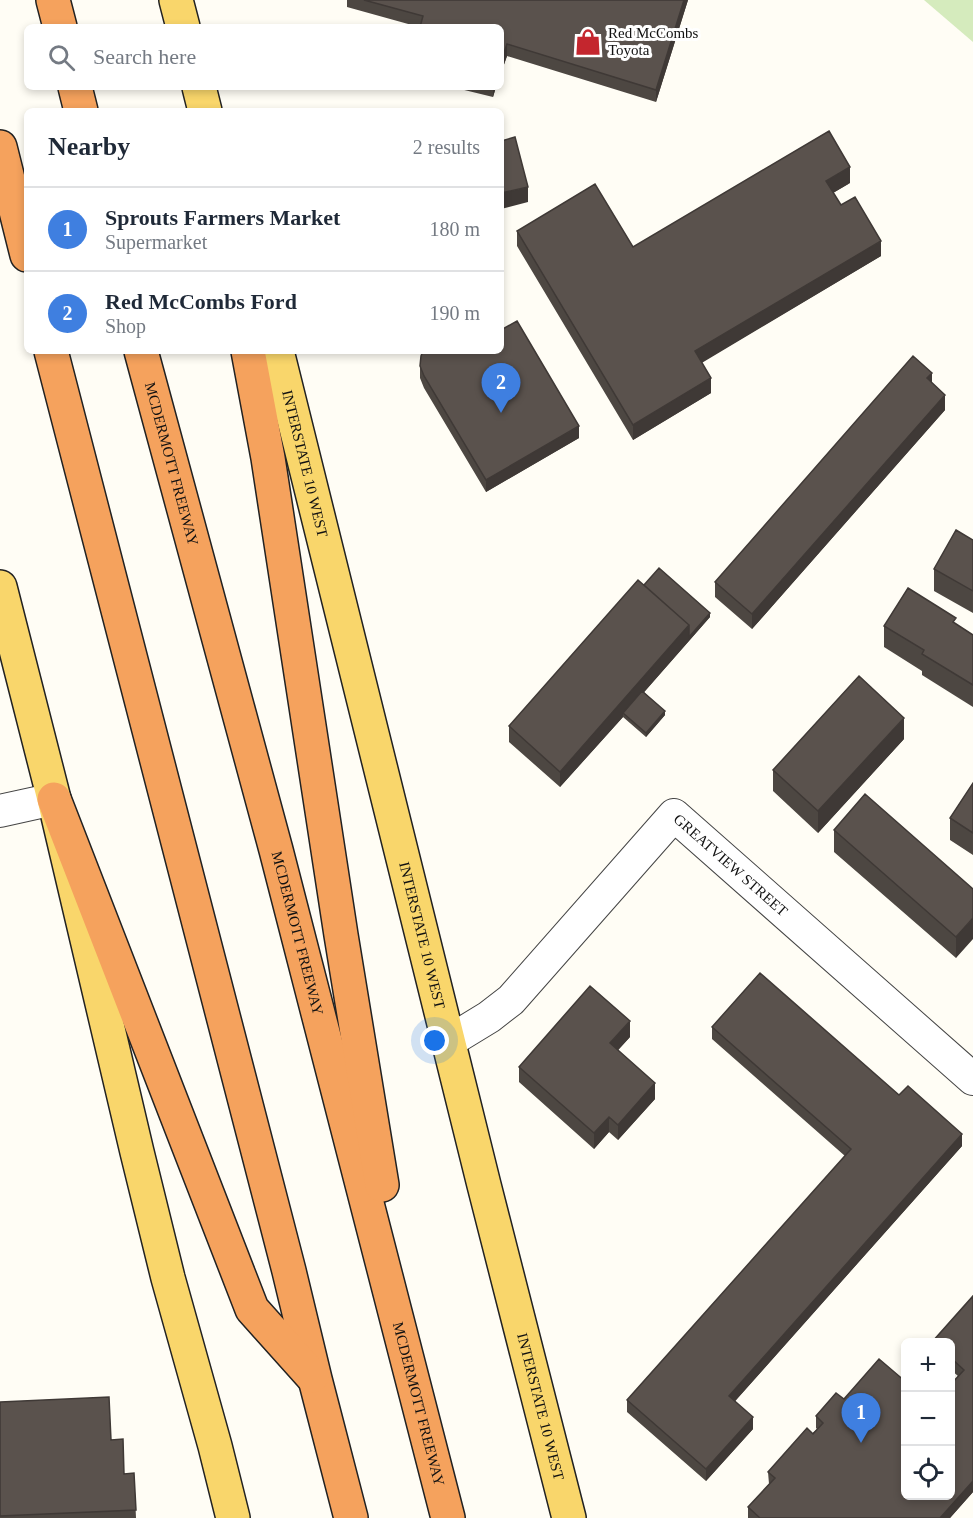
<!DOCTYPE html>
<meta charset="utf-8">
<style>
body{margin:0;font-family:"Times New Roman",serif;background:#f6f6f7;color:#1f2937}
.controls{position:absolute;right:18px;bottom:18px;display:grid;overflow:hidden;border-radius:9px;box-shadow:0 3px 9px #0003}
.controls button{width:54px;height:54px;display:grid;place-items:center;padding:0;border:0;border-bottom:2px solid #e0e1e3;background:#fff;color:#1f2937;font:30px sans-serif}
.you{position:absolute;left:435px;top:1041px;width:21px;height:21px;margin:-15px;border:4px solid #fff;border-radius:50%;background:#1a73e8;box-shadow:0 0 0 9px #1a73e833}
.badge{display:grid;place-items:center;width:39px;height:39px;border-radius:50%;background:#db2777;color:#fff;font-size:20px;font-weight:700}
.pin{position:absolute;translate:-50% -50px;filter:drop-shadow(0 2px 3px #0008)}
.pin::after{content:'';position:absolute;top:32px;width:21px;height:18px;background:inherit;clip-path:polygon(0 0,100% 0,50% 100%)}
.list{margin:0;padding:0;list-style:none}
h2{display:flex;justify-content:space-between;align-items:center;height:78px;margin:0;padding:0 24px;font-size:26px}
h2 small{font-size:20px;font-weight:400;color:#747a83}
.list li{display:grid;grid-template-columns:39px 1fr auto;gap:18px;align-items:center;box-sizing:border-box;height:84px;padding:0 24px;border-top:2px solid #e0e1e3}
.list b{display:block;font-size:22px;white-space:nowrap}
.list p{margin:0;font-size:20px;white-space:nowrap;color:#747a83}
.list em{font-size:20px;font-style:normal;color:#747a83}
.icon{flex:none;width:33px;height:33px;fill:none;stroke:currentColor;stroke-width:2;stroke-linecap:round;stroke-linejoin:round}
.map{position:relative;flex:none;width:973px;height:1518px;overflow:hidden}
.search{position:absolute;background:#fff;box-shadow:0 3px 9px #0003;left:24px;top:24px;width:480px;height:66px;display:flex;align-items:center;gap:15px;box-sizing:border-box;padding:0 21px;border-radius:9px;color:#747a83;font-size:22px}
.panel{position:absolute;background:#fff;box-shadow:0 3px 9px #0003;left:24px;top:108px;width:480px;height:246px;border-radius:9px}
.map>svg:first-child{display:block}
</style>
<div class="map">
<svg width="973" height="1518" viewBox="0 0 973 1518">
<rect width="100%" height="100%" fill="#fffdf5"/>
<path fill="#d5ebbd" d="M924,0h49v42z"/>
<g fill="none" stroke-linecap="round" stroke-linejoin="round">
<defs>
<g id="minor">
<path d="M0,811l54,-12"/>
<path id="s1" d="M448,1042l41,-25 22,-17 163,-185 299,264"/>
</g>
<g id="major">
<path d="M176,0l7,27"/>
<path d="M199,87l6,24"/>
<path id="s2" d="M277,351l207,834 85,333"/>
<path d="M0,587l54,212 83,353 31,126 47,168 18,72"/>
</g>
<g id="highway">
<path d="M53,0l7,27"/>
<path d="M75,87l6,24"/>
<path d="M0,147l27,108"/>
<path d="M51,351l238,920 26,108 36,139"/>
<path id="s3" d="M141,351l135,499 172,668"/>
<path d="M248,351l20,107 73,477 41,250"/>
<path d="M54,799l198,510 60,67"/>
</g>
</defs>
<use href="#minor" stroke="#444" stroke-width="34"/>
<use href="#major" stroke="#222" stroke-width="36"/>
<use href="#highway" stroke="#222" stroke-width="36"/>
<use href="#minor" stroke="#fff" stroke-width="32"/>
<use href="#major" stroke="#f9d66b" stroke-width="33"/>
<use href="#highway" stroke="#f5a25d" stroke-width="33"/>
</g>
<path fill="#4d4742" d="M347,0h341l-32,102 -149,-46 -6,17v-46h-82l-72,-20z
M452,87h44l-3,10z
M850,183l-17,10 8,12 40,51 -179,106 9,31 -78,47 -116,-194v-15l116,16z
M420,366l159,72 -93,54 -62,-104 -4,-10z
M932,383l13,27 -193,219 -37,-32v-15z
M973,540v73l-39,-22v-22z
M644,585l66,32 -66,75 21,23 -19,22 -23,-20 -63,70 -51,-45v-16z
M956,624l17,11v72l-51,-32v-4l-38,-24v-21z
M904,739l-86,94 -45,-42v-21z
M973,783v72l-23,-15v-22z
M834,830l139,59 -17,69 -122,-106z
M712,1027l187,68 63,51 -227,255 18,28 -47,52 -79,-69v-12l218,-244 -133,-117z
M630,1037l-12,13 37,49 -37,41 -9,-8 -15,17 -75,-67v-15z
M973,1296v196l-23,26h-202v-11l21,-23 -1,-12 49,-43 -1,-1v-12l90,80 52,-120 -7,-6v-28z
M0,1402l111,38 13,34 10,-1 2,45h-136z"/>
<path fill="#3f3936" d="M684,0h4l-32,102v-12z
M507,44v12l-6,17v-12z
M493,87h3l-3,10z
M850,167v16l-24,14v-16z
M528,187v15l-27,7v-16z
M881,241v15l-186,111v-16z
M932,373v15l-5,-10z
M711,378v15l-78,47v-15z
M945,395v15l-193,219v-15z
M579,426v12l-93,54v-12z
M710,613v4l-85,97 -2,-1v4l-63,70v-15l129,-147z
M665,711v4l-19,22v-4z
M904,718v21l-86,94v-22z
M973,918v21l-17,19v-21z
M630,1021v16l-20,22v-16z
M655,1083v16l-37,41v-15z
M609,1117v15l-15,17v-16z
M962,1134v12l-233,262v-12z
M753,1417v12l-47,52v-12z
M973,1481v11l-23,26h-10z"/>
<path fill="#5a524d" stroke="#3f3936" stroke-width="1.5" d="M364,0h320l-28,90 -149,-46 -6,17v-34h-81l3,-11z
M829,131l21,36 -24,14 15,24 14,-8 26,44 -186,110 16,27 -78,47 -116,-194 78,-47 38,63z
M515,137l13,50 -27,6v-52z
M517,321l62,105 -93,54 -62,-104 -4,-10 1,-10 2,-5h78v-21z
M913,356l19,17 -5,5 18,17 -193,219 -37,-32z
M956,530l17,10v51l-39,-22z
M659,568l51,45 -21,24v-12l-45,-40z
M638,580l51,45 -129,147 -51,-46z
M908,588l48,30 -3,4 20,13v50l-51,-31 2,-4 -40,-24z
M859,676l45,42 -86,93 -45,-41z
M642,691l23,20 -19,22 -23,-20z
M973,783v50l-23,-15z
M865,794l108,95v29l-17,19 -122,-107z
M760,973l139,122 9,-9 54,48 -233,262 24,21 -47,52 -79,-69 224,-251 -139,-122z
M590,986l40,35 -20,22 45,40 -37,42 -9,-8 -15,16 -75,-66z
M973,1296v185l-33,37h-180l-12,-11 27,-29 -7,-6 39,-44 6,6 10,-11 -7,-7 20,-23 8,6 35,-40 27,23v114h45v-112l13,-14 -13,-12v-16h-19z
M109,1397l2,43 12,-1 1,35 10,-1 2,37 -136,6v-114z"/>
<defs>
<symbol id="shop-bare" viewBox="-9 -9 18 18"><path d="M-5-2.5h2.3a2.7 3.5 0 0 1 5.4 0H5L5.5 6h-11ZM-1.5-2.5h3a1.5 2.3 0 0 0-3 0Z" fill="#c4262e" stroke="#fff" stroke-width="2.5" paint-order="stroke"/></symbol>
</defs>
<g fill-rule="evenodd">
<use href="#shop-bare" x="569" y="23" width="38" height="38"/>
</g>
<g text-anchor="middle" stroke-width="6" stroke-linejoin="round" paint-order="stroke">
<g font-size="15" fill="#111" stroke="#fff" text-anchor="start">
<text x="608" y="38">Red McCombs<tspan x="608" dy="17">Toyota</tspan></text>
</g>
<g font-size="15" fill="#111" stroke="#fff">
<text dy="5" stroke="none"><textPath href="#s2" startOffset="116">INTERSTATE 10 WEST</textPath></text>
<text dy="5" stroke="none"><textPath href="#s3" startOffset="117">MCDERMOTT FREEWAY</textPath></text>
<text dy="5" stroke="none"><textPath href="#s1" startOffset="398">GREATVIEW STREET</textPath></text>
<text dy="5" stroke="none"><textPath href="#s3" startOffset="603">MCDERMOTT FREEWAY</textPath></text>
<text dy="5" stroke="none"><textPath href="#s2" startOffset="602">INTERSTATE 10 WEST</textPath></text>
<text dy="5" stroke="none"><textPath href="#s3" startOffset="1089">MCDERMOTT FREEWAY</textPath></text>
<text dy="5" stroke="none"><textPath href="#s2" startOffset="1088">INTERSTATE 10 WEST</textPath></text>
</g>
</g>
</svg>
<div class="controls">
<button>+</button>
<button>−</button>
<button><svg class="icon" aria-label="locate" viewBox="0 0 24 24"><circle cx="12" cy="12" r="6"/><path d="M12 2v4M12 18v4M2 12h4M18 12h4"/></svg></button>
</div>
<div class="you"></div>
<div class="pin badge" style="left:861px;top:1443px;background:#3f7fe0">1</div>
<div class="pin badge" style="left:501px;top:413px;background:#3f7fe0">2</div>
<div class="search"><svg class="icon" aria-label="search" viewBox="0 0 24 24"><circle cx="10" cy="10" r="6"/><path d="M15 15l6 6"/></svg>Search here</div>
<section class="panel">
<h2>Nearby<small>2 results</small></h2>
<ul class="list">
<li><span class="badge" style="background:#3f7fe0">1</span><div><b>Sprouts Farmers Market</b><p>Supermarket</p></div><em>180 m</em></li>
<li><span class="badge" style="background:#3f7fe0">2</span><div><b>Red McCombs Ford</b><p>Shop</p></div><em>190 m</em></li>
</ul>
</section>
</div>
